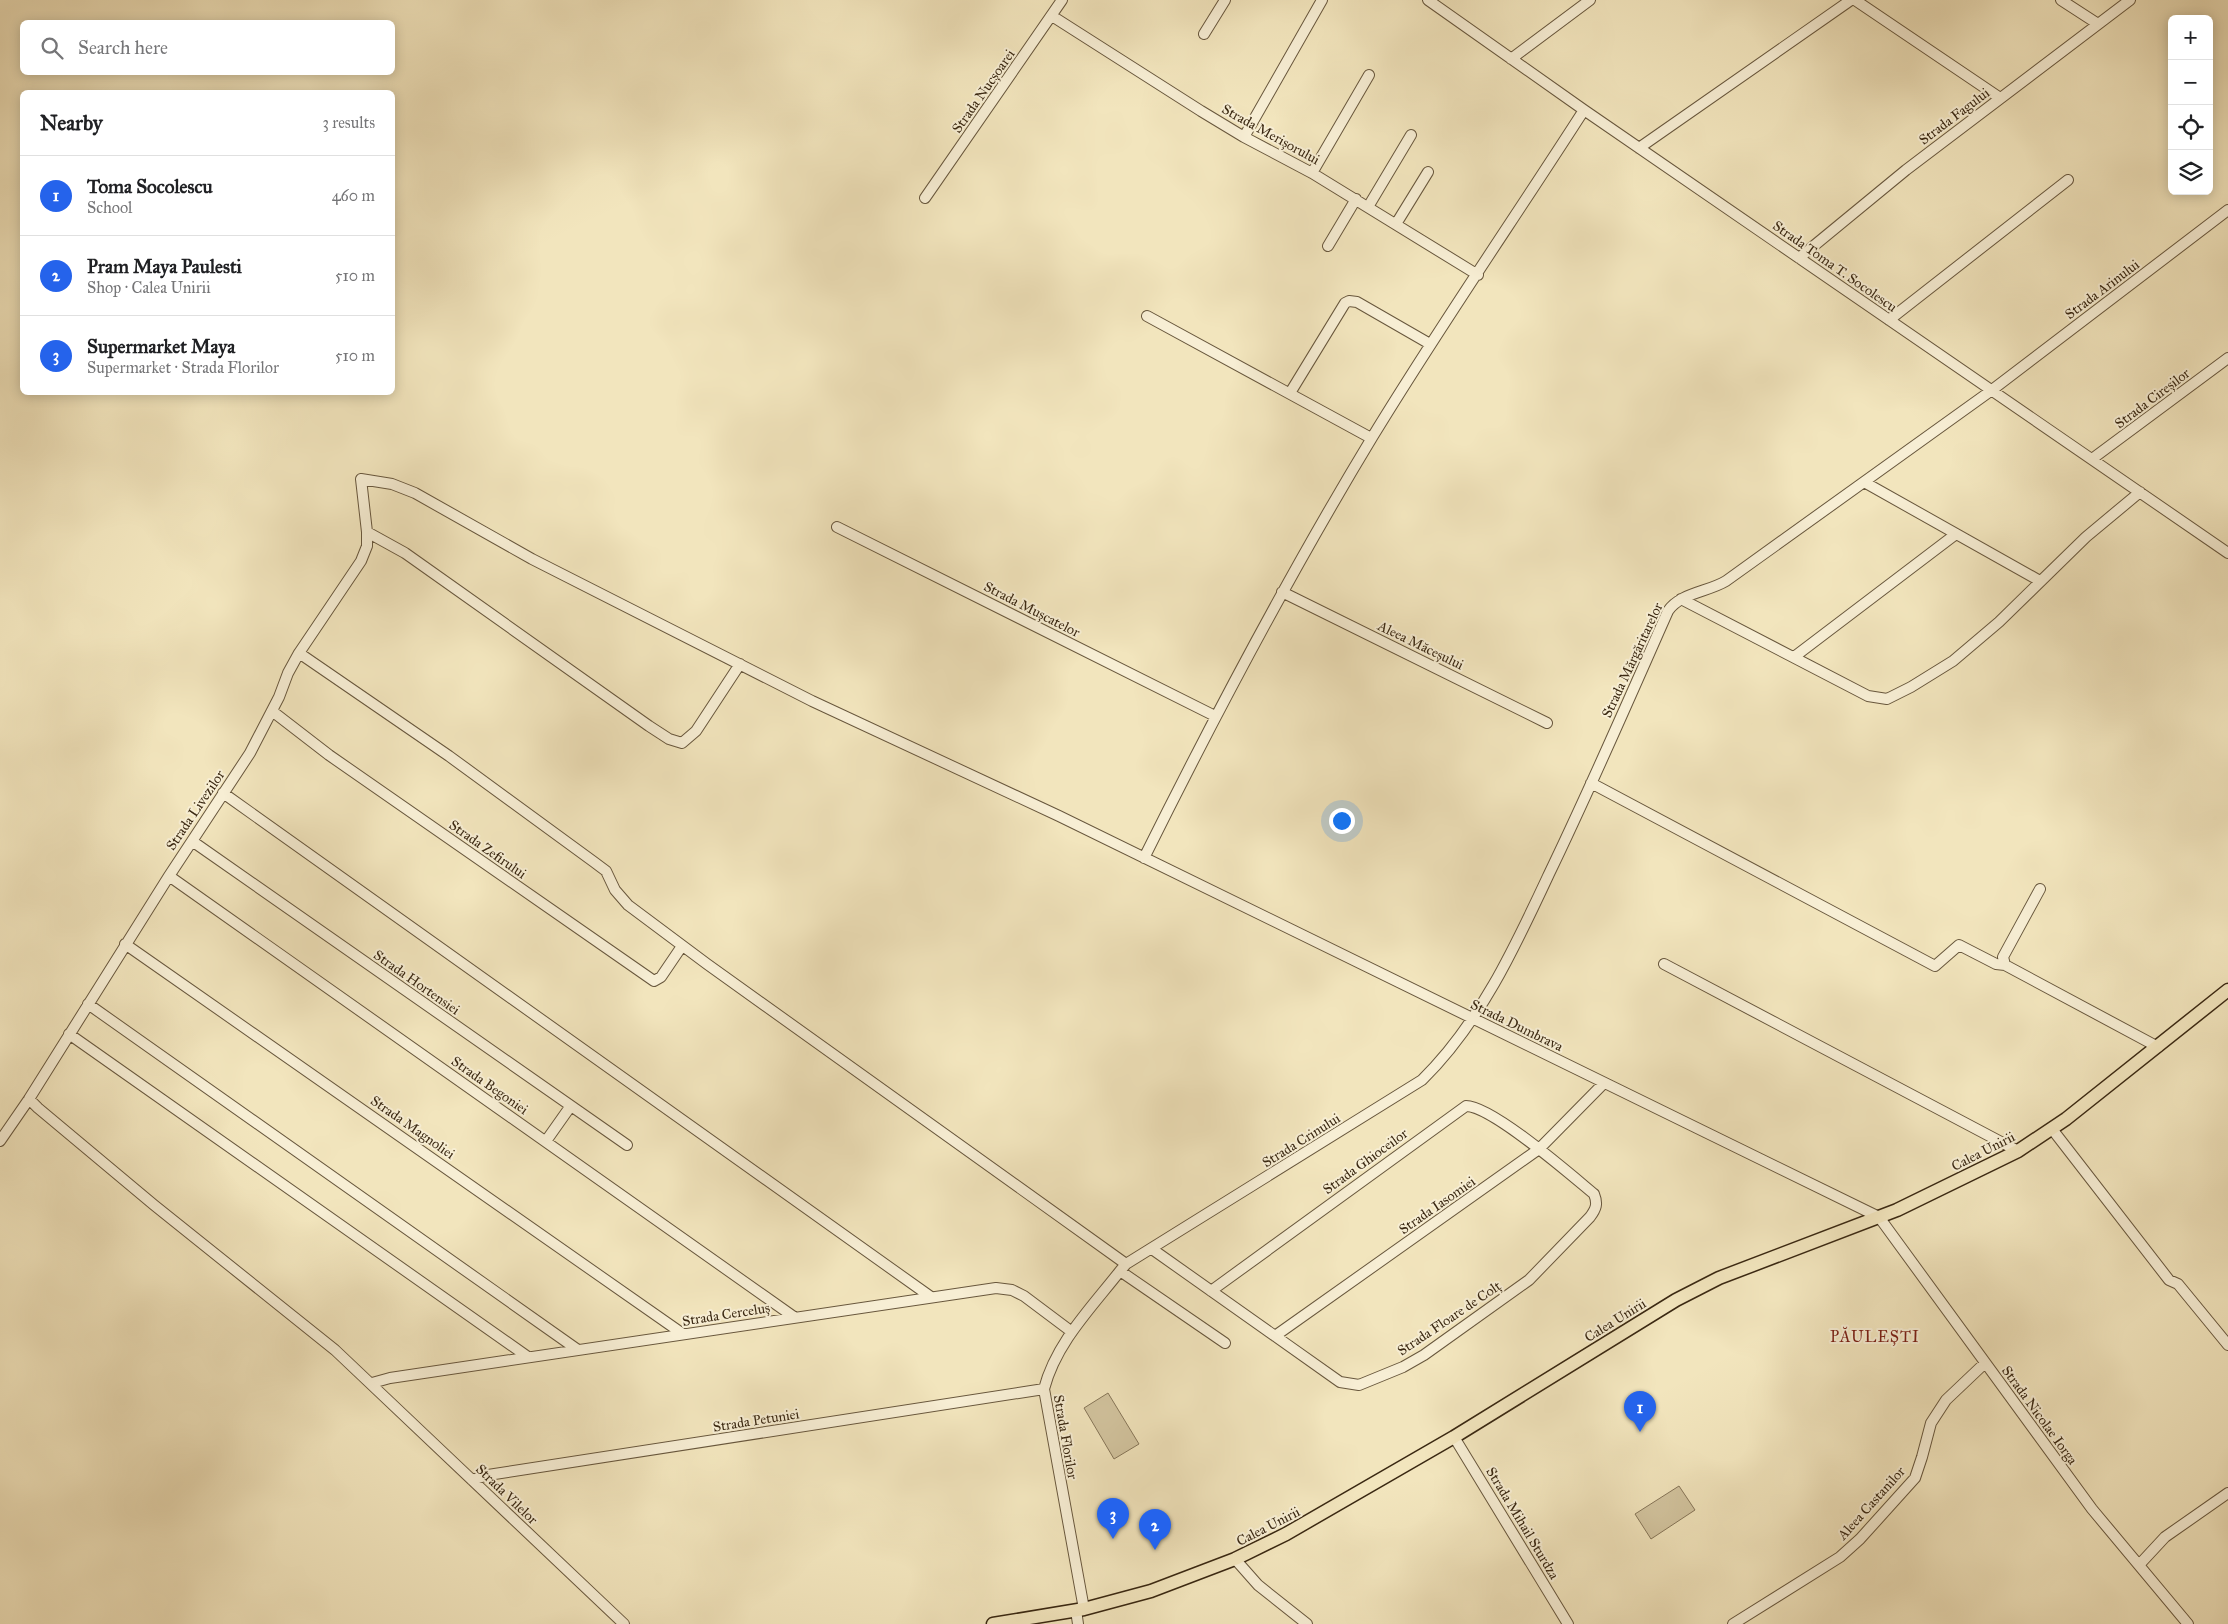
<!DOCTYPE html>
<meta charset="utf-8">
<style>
body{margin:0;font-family:"IM FELL Great Primer",serif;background:#f6f6f6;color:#202124}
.controls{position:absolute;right:15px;top:15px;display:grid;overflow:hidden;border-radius:8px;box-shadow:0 2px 12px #0003}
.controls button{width:45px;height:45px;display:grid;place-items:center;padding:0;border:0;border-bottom:1px solid #e0e0e0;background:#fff;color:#202124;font:25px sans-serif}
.you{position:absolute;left:1341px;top:820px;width:18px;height:18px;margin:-12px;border:4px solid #fff;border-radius:50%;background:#1a73e8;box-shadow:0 0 0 8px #1a73e833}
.badge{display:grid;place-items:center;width:32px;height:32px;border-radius:50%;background:#2563eb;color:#fff;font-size:16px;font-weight:700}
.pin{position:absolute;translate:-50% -41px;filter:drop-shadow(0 1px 2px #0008)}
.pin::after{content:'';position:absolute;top:26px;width:18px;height:15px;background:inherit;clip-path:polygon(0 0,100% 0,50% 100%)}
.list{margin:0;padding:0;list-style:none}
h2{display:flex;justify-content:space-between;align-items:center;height:65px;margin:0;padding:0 20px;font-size:21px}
h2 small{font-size:16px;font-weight:400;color:#757577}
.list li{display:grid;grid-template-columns:32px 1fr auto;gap:15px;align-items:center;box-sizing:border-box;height:80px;padding:0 20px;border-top:1px solid #e0e0e0}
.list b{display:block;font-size:19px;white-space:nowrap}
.list p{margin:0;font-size:16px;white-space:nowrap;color:#757577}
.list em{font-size:16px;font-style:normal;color:#757577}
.icon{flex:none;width:28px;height:28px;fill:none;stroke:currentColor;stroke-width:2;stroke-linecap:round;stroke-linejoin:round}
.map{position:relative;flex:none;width:2228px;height:1624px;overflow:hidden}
.search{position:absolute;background:#fff;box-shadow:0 2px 12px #0003;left:20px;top:20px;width:375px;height:55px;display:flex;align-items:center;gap:12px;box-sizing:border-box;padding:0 18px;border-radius:8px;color:#757577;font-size:19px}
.panel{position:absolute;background:#fff;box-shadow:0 2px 12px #0003;left:20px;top:90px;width:375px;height:305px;border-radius:8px}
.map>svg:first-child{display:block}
</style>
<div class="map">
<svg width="2228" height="1624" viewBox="0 0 2228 1624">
<rect width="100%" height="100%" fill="#f2e5bd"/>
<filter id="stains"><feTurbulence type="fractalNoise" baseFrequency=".004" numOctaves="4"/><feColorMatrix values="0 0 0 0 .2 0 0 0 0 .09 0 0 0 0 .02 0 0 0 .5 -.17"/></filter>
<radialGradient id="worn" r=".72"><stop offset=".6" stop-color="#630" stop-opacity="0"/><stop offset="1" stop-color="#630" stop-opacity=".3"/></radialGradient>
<path fill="#d3c5a0" stroke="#867659" d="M1108,1393l31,51 -25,15 -30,-51z
M1679,1486l16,24 -44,29 -16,-25z"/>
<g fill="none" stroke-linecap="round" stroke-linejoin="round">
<defs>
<path id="minor" d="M1428,0l156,110 644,443
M1855,0l145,98
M2061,0l37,24
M1052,16l149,95 43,26 68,36 166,102
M1204,34l21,-34
M1511,59l79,-59
M1244,137l78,-137
M1639,148l212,-148
M1312,173l57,-98
M925,198l137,-198
M1368,207l43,-72
M1396,224l32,-52
M1328,246l28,-47
M1799,258l107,-88 224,-170
M1147,316l224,122
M1889,320l179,-140
M1290,393l55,-90 4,-2 8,1 73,42
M2092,459l136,-101
M1864,482l176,99
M837,527l378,189
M367,532l38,21 244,173 20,13 13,4 14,-12 44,-67
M1282,592l265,131
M1681,599l187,97 19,3 24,-12 42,-26 46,-39 87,-85 54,-45
M299,653l150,103 145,106 12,9 9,19 13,15 79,59 419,300
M1794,657l162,-123
M272,711l57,44 325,226 7,-4 21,-31
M1591,783l344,183 24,-21 37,19 9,1
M223,793l708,504
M192,841l435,304
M1144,858c71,-143 146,-285 229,-422 67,-110 141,-217 211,-326
M169,876l625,441
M2040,889l-37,68 2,8 153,82
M125,944l558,390
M1664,964l354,187
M88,1004l490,346
M69,1034l459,323
M29,1099l9,9 116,97 181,145 289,274
M2052,1129l117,151 9,4 50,61
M0,1141l29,-42 140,-223 81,-123 29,-56 9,-24 11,-20 62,-92 6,-15v-14l-6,-53 31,5 23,9 117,66 280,142 247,115 820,401 213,292 96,115
M546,1141l24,-34
M1152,1249l188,133 19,3 44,-18 21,-12 105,-75 61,-63c6,-8 8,-13 4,-23 -23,-19 -102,-88 -128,-88l-255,185
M1120,1271l105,72
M1275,1336l264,-187 65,-66
M372,1383l18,-5 606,-90 16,2 12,6 48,36
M1454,1437l114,187
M472,1480l16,-5 556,-86
M1235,1559l23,26 49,39
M2139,1565l26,-28 63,-44
M1084,1609l-40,-220c12,-46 47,-81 76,-118l6,-7 296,-184c58,-57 93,-133 127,-206 42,-87 80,-175 119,-263 12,-18 40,-19 58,-30l266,-191 236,-180
M1076,1610l2,14
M1733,1624l107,-67 20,-18 55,-61 7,-21 9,-34 15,-23 39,-37"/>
<path id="major" d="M993,1624l91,-15 67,-18 84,-32 51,-25 168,-97 222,-137 43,-22 178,-68 121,-59 48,-32 162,-129"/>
</defs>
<use href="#minor" stroke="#68573d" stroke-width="12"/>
<use href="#major" stroke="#3a2812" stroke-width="15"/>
<use href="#minor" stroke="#f7eed4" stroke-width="10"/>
<use href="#major" stroke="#f2e5bd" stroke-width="12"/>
</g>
<g text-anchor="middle" stroke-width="4" stroke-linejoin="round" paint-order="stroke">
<g font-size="14" fill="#3a2812" stroke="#f7eed4">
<text transform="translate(983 91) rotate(-55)" y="5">Strada Nucșoarei</text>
<text transform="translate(1954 116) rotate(-37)" y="5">Strada Fagului</text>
<text transform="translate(1271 134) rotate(29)" y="5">Strada Merișorului</text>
<text transform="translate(1835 266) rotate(35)" y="5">Strada Toma T. Socolescu</text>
<text transform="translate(2102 289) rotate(-37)" y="5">Strada Arinului</text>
<text transform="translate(2152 398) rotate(-37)" y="5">Strada Cireșilor</text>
<text transform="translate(1032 609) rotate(27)" y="5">Strada Mușcatelor</text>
<text transform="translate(1421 645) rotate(26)" y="5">Aleea Măceșului</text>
<text transform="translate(1632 660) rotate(-65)" y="5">Strada Mărgăritarelor</text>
<text transform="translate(195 810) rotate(-56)" y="5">Strada Livezilor</text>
<text transform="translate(488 849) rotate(35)" y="5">Strada Zefirului</text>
<text transform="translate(417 982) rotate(35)" y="5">Strada Hortensiei</text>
<text transform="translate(1517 1025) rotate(26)" y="5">Strada Dumbrava</text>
<text transform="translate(490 1085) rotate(35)" y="5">Strada Begoniei</text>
<text transform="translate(413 1127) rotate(35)" y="5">Strada Magnoliei</text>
<text transform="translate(1301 1140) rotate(-32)" y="5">Strada Crinului</text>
<text transform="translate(1983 1151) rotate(-27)" y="5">Calea Unirii</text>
<text transform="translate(1365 1161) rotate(-36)" y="5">Strada Ghioceilor</text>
<text transform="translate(1437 1205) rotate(-35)" y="5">Strada Iasomiei</text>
<text transform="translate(726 1314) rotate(-9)" y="5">Strada Cerceluș</text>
<text transform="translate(1449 1318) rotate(-34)" y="5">Strada Floare de Colț</text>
<text transform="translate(1615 1320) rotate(-32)" y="5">Calea Unirii</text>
<text transform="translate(2040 1415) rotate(54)" y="5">Strada Nicolae Iorga</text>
<text transform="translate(756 1420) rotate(-9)" y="5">Strada Petuniei</text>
<text transform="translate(1066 1437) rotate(80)" y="5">Strada Florilor</text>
<text transform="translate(507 1494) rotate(44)" y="5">Strada Vilelor</text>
<text transform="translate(1871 1503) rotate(-48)" y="5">Aleea Castanilor</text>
<text transform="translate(1523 1523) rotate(59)" y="5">Strada Mihail Sturdza</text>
<text transform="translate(1268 1526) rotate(-27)" y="5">Calea Unirii</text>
</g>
<g font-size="16" letter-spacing="1" fill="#7a1f14" stroke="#f7eed4">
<text x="1875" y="1342">PĂULEȘTI</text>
</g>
</g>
<rect width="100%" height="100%" filter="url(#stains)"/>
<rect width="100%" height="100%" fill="url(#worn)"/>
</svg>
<div class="controls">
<button>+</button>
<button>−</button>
<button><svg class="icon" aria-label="locate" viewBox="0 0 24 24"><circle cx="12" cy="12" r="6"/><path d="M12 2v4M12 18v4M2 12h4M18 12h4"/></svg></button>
<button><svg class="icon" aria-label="layers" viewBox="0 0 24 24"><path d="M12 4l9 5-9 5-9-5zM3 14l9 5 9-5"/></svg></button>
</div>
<div class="you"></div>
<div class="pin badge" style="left:1640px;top:1432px">1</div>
<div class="pin badge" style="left:1155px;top:1550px">2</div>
<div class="pin badge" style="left:1113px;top:1539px">3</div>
<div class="search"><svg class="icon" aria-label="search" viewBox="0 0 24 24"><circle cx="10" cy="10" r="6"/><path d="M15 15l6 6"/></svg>Search here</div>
<section class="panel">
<h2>Nearby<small>3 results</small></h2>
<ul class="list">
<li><span class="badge">1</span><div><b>Toma Socolescu</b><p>School</p></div><em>460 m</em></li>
<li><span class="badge">2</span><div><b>Pram Maya Paulesti</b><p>Shop · Calea Unirii</p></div><em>510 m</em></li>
<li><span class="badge">3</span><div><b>Supermarket Maya</b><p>Supermarket · Strada Florilor</p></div><em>510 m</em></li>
</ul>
</section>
</div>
